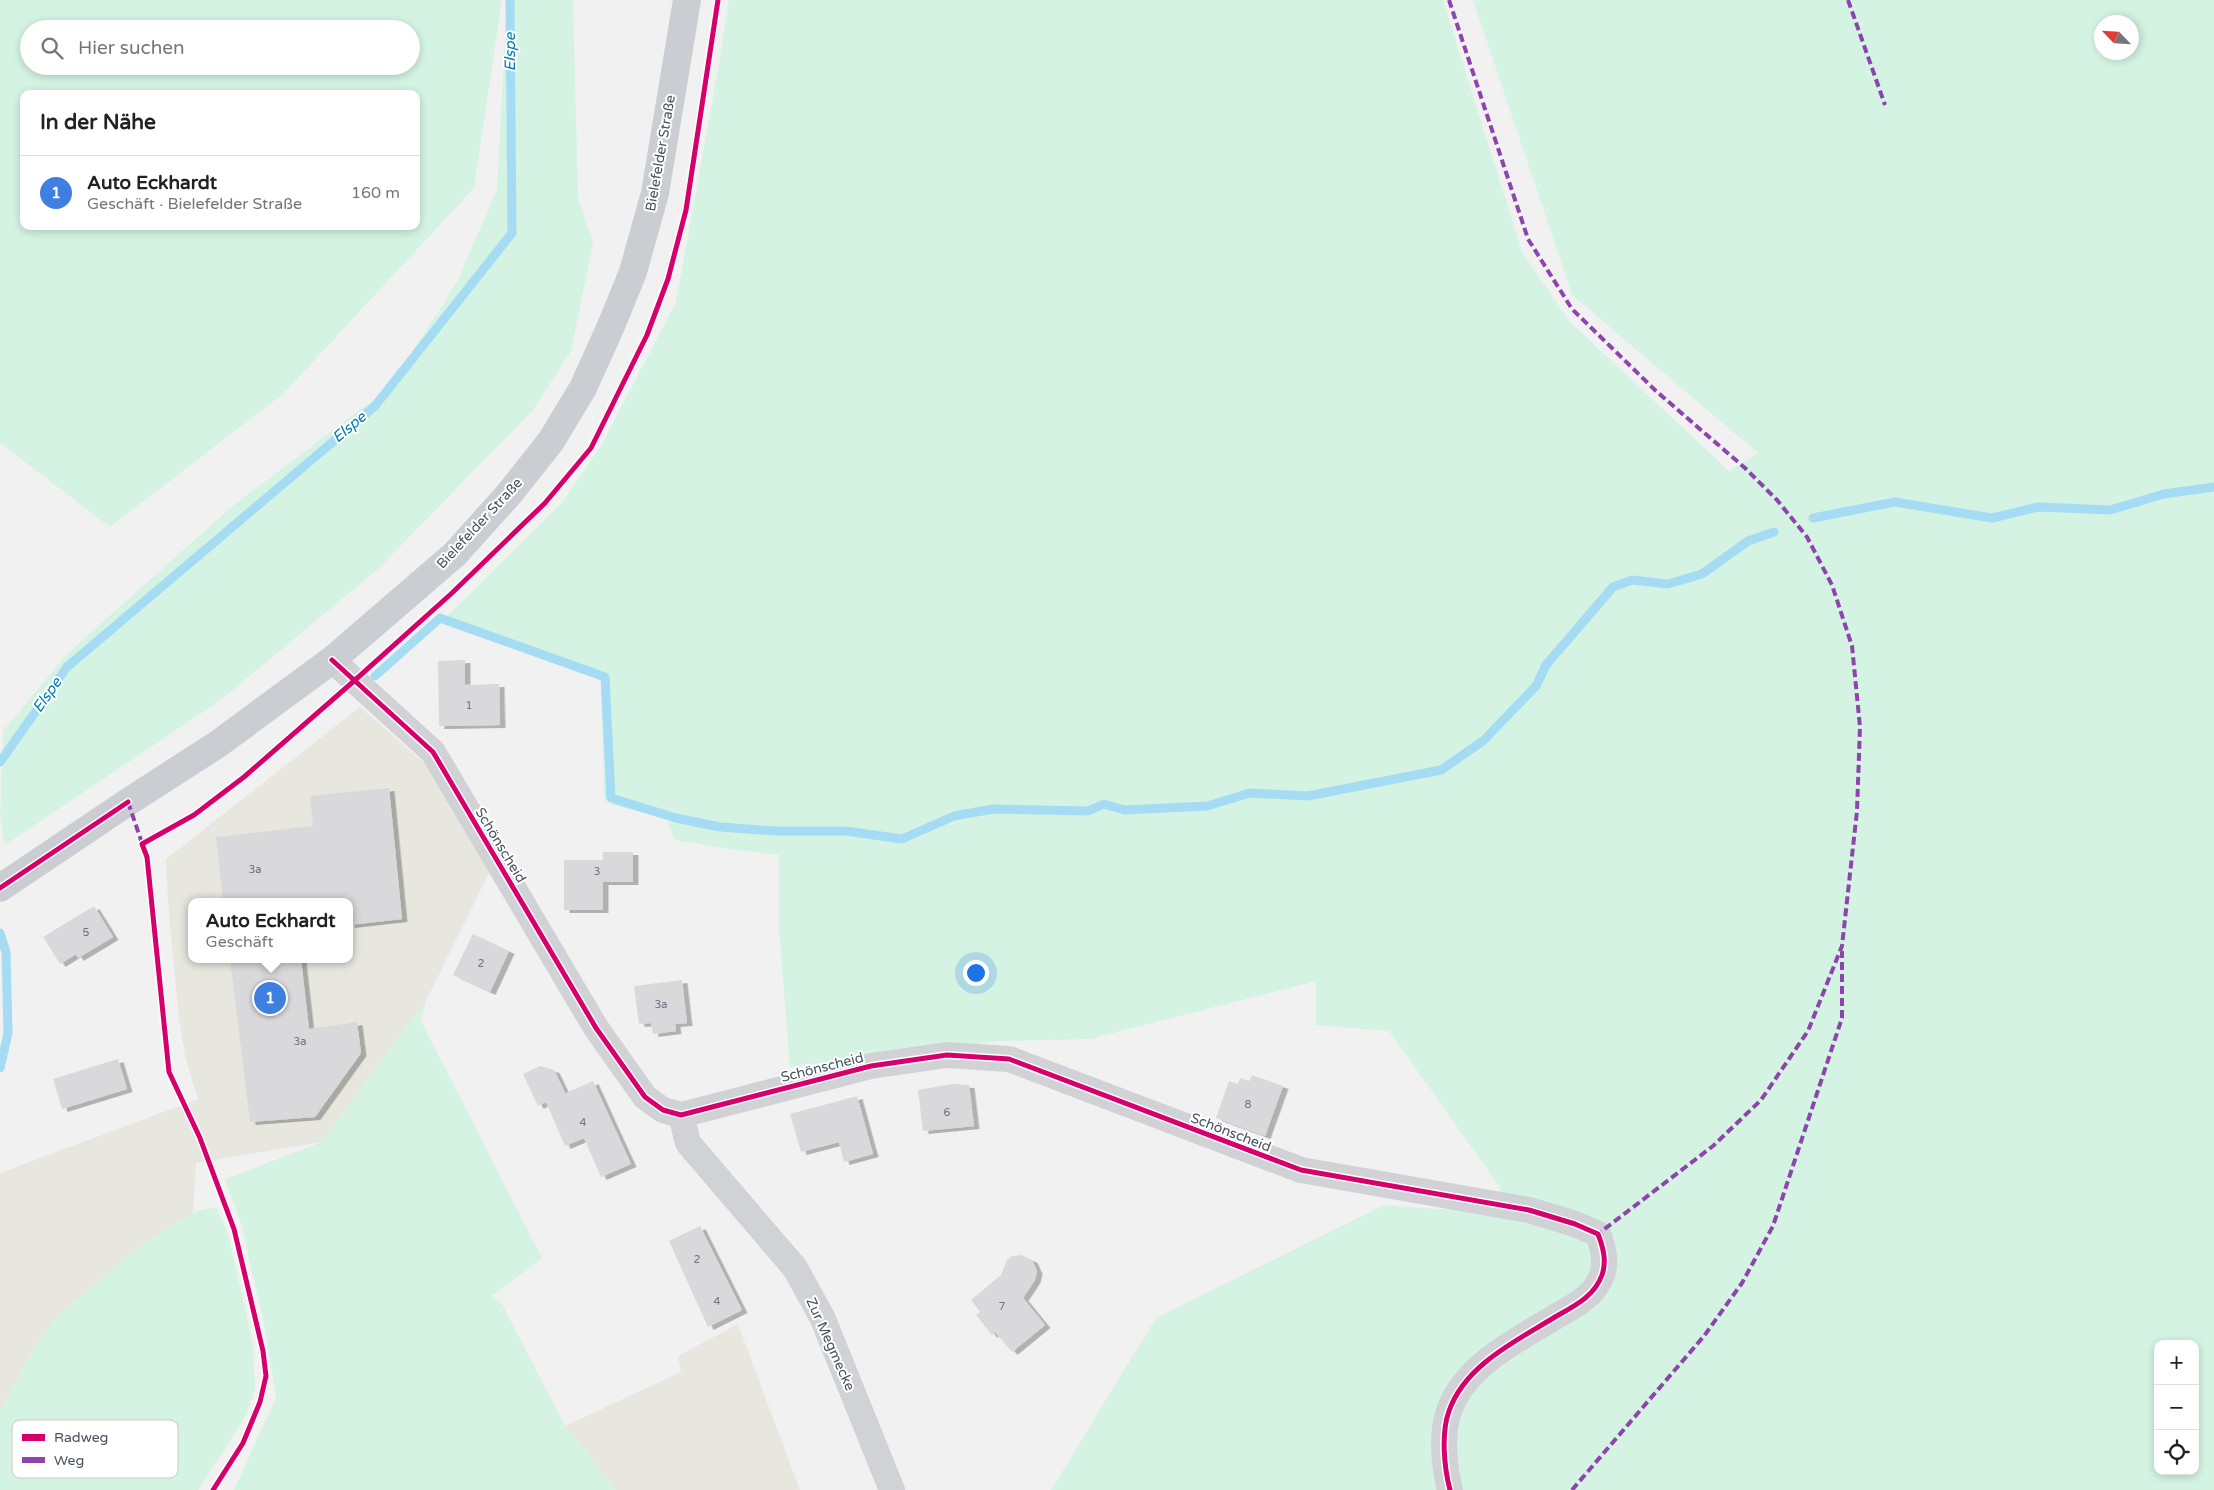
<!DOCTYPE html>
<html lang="de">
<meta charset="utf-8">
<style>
body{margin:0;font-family:"Varela Round",sans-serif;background:#f2f2f2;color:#222}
.controls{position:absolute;right:15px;bottom:15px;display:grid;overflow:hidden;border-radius:10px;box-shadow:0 2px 8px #0003}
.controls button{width:45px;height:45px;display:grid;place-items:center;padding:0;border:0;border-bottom:1px solid #e0e0e0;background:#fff;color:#222;font:25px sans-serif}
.compass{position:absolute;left:2094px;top:15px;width:45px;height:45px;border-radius:50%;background:#fff;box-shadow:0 2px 8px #0003;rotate:295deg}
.you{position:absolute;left:975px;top:972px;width:18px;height:18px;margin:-12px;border:4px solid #fff;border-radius:50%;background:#1a73e8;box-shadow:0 0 0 8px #1a73e833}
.badge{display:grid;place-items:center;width:32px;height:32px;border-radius:50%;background:#ea580c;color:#fff;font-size:16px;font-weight:700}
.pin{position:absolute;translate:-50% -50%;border:2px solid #fff;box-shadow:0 1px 5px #0006}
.popup{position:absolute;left:188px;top:898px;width:165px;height:65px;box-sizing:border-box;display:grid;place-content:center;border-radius:10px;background:#fff;filter:drop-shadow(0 1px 4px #0005);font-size:16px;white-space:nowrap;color:#767676}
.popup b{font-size:19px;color:#222}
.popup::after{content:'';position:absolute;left:50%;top:100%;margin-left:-10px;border:10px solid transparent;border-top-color:#fff}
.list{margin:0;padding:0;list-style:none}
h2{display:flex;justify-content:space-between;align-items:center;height:65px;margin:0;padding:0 20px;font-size:21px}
h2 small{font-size:16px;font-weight:400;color:#767676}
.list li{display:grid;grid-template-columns:32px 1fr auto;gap:15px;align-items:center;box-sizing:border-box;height:75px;padding:0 20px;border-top:1px solid #e0e0e0}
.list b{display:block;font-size:19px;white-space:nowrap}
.list p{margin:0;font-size:16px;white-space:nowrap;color:#767676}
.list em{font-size:16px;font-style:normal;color:#767676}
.icon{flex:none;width:28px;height:28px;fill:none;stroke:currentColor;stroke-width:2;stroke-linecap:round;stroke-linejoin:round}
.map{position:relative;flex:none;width:2214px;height:1490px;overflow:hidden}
.search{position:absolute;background:#fff;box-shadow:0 2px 8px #0003;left:20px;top:20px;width:400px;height:55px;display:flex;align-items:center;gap:12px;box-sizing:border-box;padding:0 18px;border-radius:28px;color:#767676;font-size:19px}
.panel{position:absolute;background:#fff;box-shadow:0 2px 8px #0003;left:20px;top:90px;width:400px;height:140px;border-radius:10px}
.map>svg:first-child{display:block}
</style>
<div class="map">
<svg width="2214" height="1490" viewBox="0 0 2214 1490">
<defs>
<filter id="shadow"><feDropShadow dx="5.5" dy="3" stdDeviation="0" flood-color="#0004"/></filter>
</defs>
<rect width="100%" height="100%" fill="#f2f1f1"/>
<path fill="#e7e6df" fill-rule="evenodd" d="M360,707l69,60 61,104 -64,130 -104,141 -126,21 -3,50 -156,130 -37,68v-238l198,-74 -12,-39 -7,-40 -11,-119 -2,-42zM191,902h158v57h-158z
M738,1324l62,166h-184l-51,-64 116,-54 -3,-16z"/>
<path fill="#d4f3e3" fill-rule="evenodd" d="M0,0h502l-28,188 -190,205 -174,134 -110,-84zM29,29h382v37h-382zM24,94h392v132h-392z
M507,0h66l5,198 15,45 -22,108 -38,59 -156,160 -155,129 -217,146 -5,-28 3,-86 66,-79 166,-148 154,-116 67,-104 41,-94z
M729,0h714l79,252 48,70 159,149 29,-18 -186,-158 -99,-295h741v1490h-1163l105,-172 228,-113 112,8 4,-26 -111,-156 -73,-6v-44l-226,58 -91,2 -209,26 -11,-140v-72l-50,-6 -54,-9 -8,-21 -54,-14 -9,-8 -3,-117 -161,-57 120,-118 41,-59 75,-144 42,-233zM2102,22h30v30h-30zM2158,1344h37v127h-37z
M426,1001l-5,20 121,237 -50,38 10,8 63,122 51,64h-382l42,-93 -12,-74 -23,-99 -16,-45 97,-37z
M216,1207l12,27 25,110 2,44 -8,26 -49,76h-198v-79l37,-68 22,-28 83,-71 52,-32z"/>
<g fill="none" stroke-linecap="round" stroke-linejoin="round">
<path stroke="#a5dcf4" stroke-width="9" d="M1813,518l82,-16 97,16 46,-11 72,3 54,-16 50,-7
M375,676l65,-58 165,59 6,121 65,20 44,9 56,4h69l57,8 52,-23 39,-7 95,2 16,-7 20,6 83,-4 43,-13 58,3 133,-26 42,-29 53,-55 10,-21 67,-78 19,-7 36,4 34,-10 46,-33 26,-9
M0,762l67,-95 308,-261 137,-173 -2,-233
M0,933l6,19 2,81 -8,35"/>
</g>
<path fill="#d9d9db" filter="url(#shadow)" d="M465,660v25l34,-1 1,41 -61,1 -1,-65z
M389,788l13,131 -53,6v-23h-126l-7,-65 97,-11 -3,-30z
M603,852h30v30h-30v28h-39v-50h39z
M94,906l19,31 -35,21 -2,-4 -16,10 -17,-27z
M473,934l36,17 -19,41 -37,-17z
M230,959h71l8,70 48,-7 4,31 -46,64 -65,5z
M682,980l5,43 -12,1 1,7 -23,3 -2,-11 -12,1 -5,-38z
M118,1059l9,30 -65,20 -9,-30z
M540,1066l14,4 11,23 -27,13 -15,-32z
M1252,1075l31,11 -18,50 -49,-18 13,-37 9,3 2,-6 9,3z
M593,1081l38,83 -30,13 -17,-39 -19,8 -19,-44z
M952,1084l17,1 5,41 -51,5 -5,-41z
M857,1096l16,58 -29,8 -5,-20 -38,10 -11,-38z
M700,1226l42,84 -34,17 -39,-86z
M1021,1255l11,5 5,11 -2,9 -12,18 22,27 -33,27 -17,-20 -3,3 -16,-20 4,-3 -9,-12 30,-25 6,-15 5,-4z"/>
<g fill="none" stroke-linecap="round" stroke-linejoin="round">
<path stroke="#d0d2d5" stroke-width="26" d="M332,660l101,92 163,276 49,69 18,13 18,5 190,-49 76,-11 62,4 292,111 228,40 46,14 23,10c5,13 9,27 4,41 -8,22 -28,31 -47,42 -39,24 -90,48 -106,94 -8,22 -5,56 1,79
M681,1115l7,28 107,125 28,51 69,171"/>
<path stroke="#cacdd2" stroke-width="28" d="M0,888l128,-86 90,-58 114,-84 123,-106 54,-60 42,-53 32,-53 28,-62 22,-54 22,-79 32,-193"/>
<path stroke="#8e44ad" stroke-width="4" stroke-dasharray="8 4" stroke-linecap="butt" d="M1449,0l79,239 44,70 84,82 89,77 32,32 30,37 25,48 20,61 8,81 -3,84 -15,135 -34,85 -47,69 -48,46 -115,88
M1848,0l37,105
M128,802l15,44
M1572,1490l132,-154 38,-53 31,-57 69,-208v-67"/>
<defs>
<path id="cycleway" d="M332,660l101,92 163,276 49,69 18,13 18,5 190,-49 76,-11 62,4 292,111 228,40 46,14 23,10c5,13 9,27 4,41 -8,22 -28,31 -47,42 -39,24 -90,48 -106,94 -8,22 -5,56 1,79
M0,888l128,-86
M213,1490l30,-47 17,-41 6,-26 -3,-25 -29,-122 -34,-91 -31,-66 -22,-215 -5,-13 52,-29 50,-38 110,-96 98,-88 93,-90 46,-55 56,-113 21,-56 18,-69 32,-210"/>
</defs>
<use href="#cycleway" stroke="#fff" stroke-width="8"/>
<use href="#cycleway" stroke="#d6006c" stroke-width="5"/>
</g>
<g text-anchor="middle" stroke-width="4" stroke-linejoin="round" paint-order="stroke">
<g font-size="11" fill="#6c7580">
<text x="469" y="709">1</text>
<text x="255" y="873">3a</text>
<text x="597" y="875">3</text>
<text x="86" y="936">5</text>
<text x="481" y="967">2</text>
<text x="661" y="1008">3a</text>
<text x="300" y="1045">3a</text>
<text x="1248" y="1108">8</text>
<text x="947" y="1116">6</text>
<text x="583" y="1126">4</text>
<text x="697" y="1263">2</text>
<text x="717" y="1305">4</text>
<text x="1002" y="1310">7</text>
</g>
<g font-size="14" fill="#465260" stroke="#fff">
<text transform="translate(660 153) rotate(-80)" y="5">Bielefelder Straße</text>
<text transform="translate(479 523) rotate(-47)" y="5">Bielefelder Straße</text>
<text transform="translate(501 845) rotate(59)" y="5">Schönscheid</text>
<text transform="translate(822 1067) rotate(-14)" y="5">Schönscheid</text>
<text transform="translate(1231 1132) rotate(21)" y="5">Schönscheid</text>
<text transform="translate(831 1344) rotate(66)" y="5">Zur Megmecke</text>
</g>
<g font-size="15" font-style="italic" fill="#017bb2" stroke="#fff">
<text transform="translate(510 52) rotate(-90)" y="5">Elspe</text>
<text transform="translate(349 427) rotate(-40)" y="5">Elspe</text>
<text transform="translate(47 695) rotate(-55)" y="5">Elspe</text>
</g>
</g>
<rect x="12" y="1420" width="166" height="58" rx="8" fill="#fff" stroke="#c8cbcf" stroke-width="1"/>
<rect x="22" y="1434" width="23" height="7" fill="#d6006c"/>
<rect x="22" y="1457" width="23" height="6" fill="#8e44ad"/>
<g font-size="14" fill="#465260">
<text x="54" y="1442">Radweg</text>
<text x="54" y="1465">Weg</text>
</g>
</svg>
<div class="controls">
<button>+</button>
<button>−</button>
<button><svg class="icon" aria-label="locate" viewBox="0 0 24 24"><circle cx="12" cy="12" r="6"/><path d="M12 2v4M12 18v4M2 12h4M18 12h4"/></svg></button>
</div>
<svg class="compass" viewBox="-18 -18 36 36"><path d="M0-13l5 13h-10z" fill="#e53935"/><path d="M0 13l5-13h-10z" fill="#767676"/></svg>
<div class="you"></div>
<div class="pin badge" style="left:270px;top:998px;background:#3f7fe0">1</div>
<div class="popup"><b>Auto Eckhardt</b>Geschäft</div>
<div class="search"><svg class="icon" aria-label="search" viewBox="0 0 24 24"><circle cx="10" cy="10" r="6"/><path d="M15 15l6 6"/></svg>Hier suchen</div>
<section class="panel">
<h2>In der Nähe<small></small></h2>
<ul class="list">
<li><span class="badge" style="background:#3f7fe0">1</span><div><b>Auto Eckhardt</b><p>Geschäft · Bielefelder Straße</p></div><em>160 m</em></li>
</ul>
</section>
</div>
